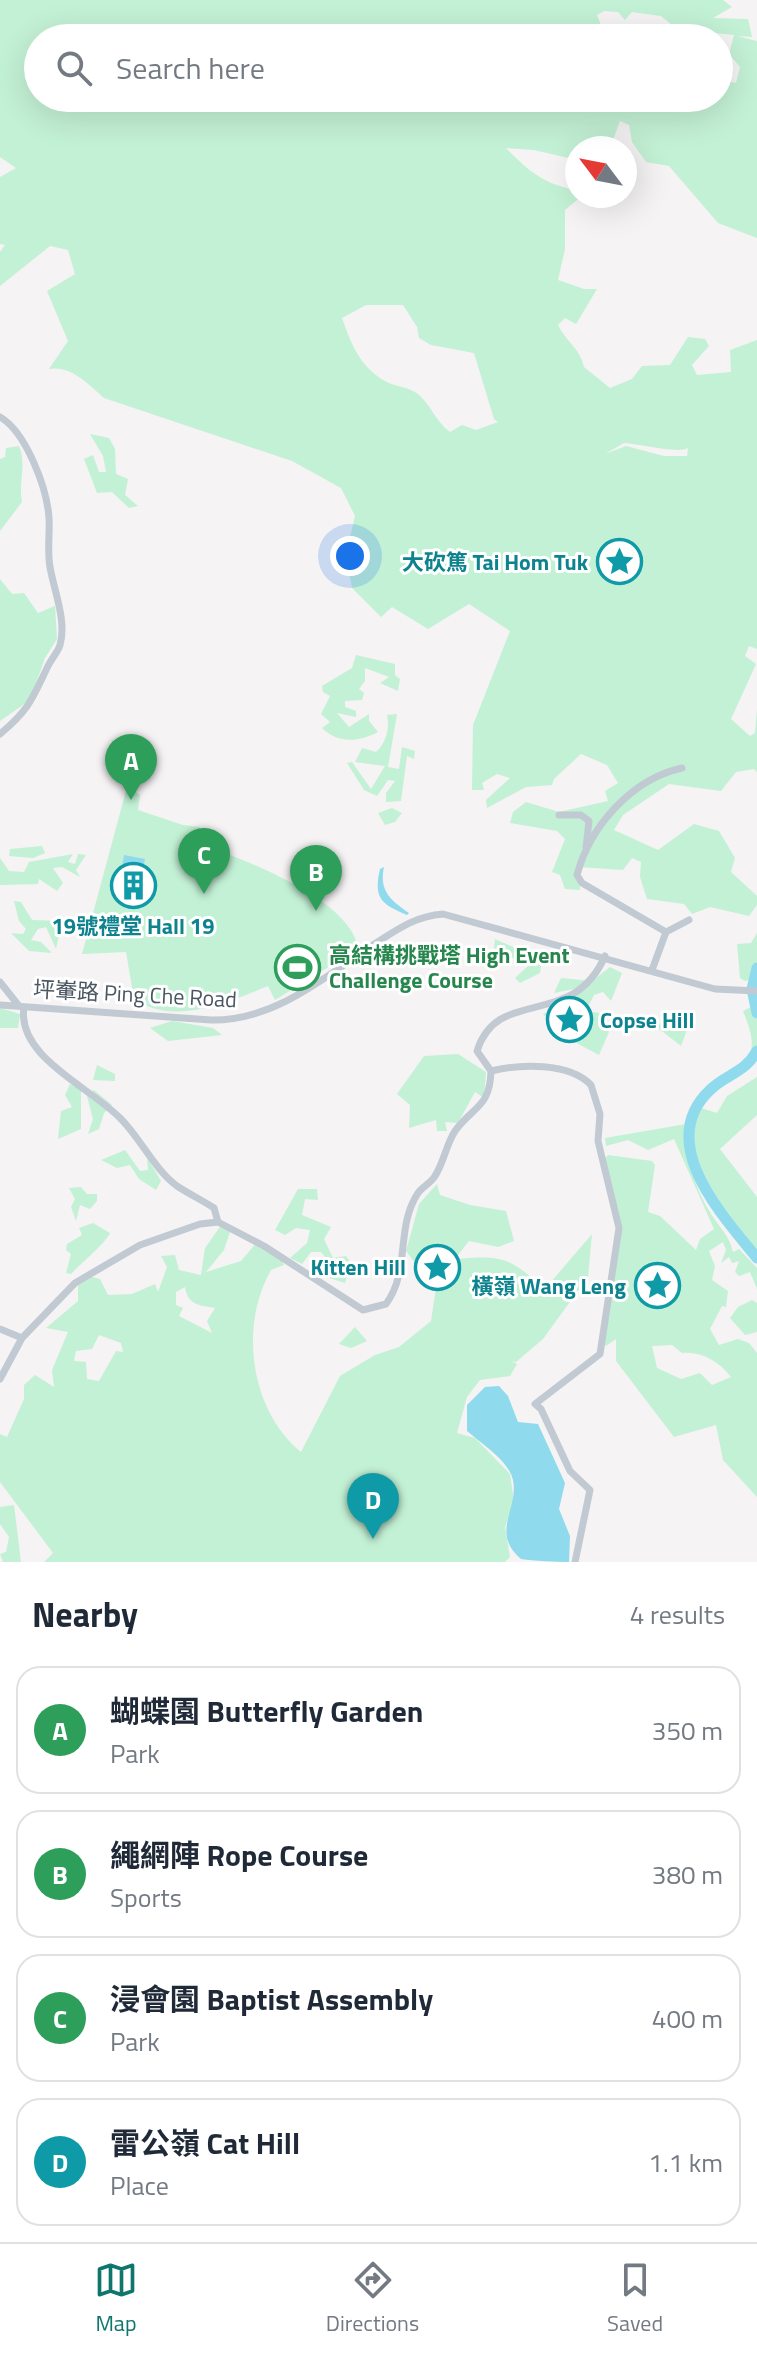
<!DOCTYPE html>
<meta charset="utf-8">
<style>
body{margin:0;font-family:"Titillium Web","Noto Sans SC",sans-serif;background:#f2f2f3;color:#1f2937}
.compass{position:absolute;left:565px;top:136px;width:72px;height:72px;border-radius:50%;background:#fff;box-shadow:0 8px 32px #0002;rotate:302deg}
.you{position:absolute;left:350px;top:556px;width:28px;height:28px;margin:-20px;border:6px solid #fff;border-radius:50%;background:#1a73e8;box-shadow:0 0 0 12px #1a73e833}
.badge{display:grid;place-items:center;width:52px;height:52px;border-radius:50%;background:#0f766e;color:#fff;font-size:26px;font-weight:700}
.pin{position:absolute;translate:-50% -66px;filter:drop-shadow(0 2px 4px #0008)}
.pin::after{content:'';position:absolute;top:42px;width:28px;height:24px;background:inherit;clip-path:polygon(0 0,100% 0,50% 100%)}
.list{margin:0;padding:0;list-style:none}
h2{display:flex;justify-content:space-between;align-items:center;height:104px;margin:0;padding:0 32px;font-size:34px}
h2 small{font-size:26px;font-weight:400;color:#747a83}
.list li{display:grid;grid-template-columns:52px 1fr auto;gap:24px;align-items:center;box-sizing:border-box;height:128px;margin:0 16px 16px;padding:0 16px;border:2px solid #e0e1e3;border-radius:24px}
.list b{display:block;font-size:30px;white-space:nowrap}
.list p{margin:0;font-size:26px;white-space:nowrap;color:#747a83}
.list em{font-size:26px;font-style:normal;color:#747a83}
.icon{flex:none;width:44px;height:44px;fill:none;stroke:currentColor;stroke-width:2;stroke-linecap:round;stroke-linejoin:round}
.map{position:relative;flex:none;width:757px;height:1562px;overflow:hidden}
.search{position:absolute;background:#fff;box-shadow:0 8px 32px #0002;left:24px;right:24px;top:24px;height:88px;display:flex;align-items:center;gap:20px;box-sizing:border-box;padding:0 28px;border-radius:44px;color:#747a83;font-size:30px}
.sheet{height:680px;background:#fff}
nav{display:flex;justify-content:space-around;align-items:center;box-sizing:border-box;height:112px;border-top:2px solid #e0e1e3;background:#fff;font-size:22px;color:#747a83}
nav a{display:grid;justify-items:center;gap:4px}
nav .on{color:#0f766e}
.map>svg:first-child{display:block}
</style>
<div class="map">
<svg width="757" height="1562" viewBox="0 0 757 1562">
<rect width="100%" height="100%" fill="#f5f3f3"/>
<path fill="#c3f1d5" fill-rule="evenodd" d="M0,0h723l9,7 -19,11 35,1 4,18 -15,-1 20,5v197l-39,-15 -49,-57 -23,-4 -14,-20 -3,-17 -9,-4 -10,27h-33v12l-43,-10 -28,-2c22,23 39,37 71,42v6h5l-17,14v39l-7,31 26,9h13l-21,35 -11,-6 -7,7c8,17 22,23 26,42l26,21 22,-9 10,-13 28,-1 18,-28 17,2 4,7 -17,19 5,10 34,-3 -1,-22 27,-10v309l-8,-3 -4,10 11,8 -25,55 19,17 5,-3 2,-24v63l-3,-3 -18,3 -15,19 -52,-7 -46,31 -9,15 44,20 36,-26 25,7 16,27 -4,14 26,24v9l-8,11 -39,-9 -18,7 -8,-10 -37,-5 -7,-22 1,-15 -9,-4 -9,12 -44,-3 1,23 -15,-1 -5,-14 -8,-3 13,-33 -8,-8 -47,-8 3,-11 13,-10 33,10 49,-11 -3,-10 13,-8 -11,-18 -26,-11 -27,25 -2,6 -26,2 -39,21 -1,-8 24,-22 -13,-4 -15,9 2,7h-12l1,-65 37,-94 -41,-27 -41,25 -36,-22 -11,10 -29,-29 -6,-34 9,-38 -14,-28 -49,-27 -188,-63c-16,-14 -33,-33 -55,-29l19,-28 -21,-50 28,-17 -7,-24 -18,-4 -50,40v-34l5,-7 -5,-1v-67l16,-9 -16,-11zM604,11l14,1 7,8 7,-8 29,4 16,13 57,6 -5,19 11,13 -4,16 -17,-4v19h-681v-60h568l-9,-23zM366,305h37l14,22 2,11 12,7 43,8 20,66 4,3 -22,8 -14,-5 -12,7c-15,-11 -18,-26 -32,-38 -10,-8 -24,-7 -35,-14 -24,-15 -32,-37 -41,-62zM624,443c17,1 55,11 64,5l-1,8h-23l-38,-10 -21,8z
M90,434l19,4 6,11 1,25 12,5 -3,16 13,11 -9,2 -17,-16 -15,1 -13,-34 9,-4 6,17h7l-3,-16z
M19,446c8,19 -1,36 3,56l-22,29v-72l5,-2 1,-9z
M0,579l12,15 12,-1 14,20 17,-7 2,33 -12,19 -15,42 -30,21z
M356,655l39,9v11l5,4 -2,12 -18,-8 9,-6 -24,-9v13l-6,8 5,4 -2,7 -17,1v6l11,4v6l-19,-4 12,14 20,-13v7l9,11c-19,10 -40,12 -56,-4l8,-6 -9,-8 9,-18 -7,-4 -1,-6 30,-18z
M397,714l-9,53 11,2 3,-22 13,4 -1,8 -7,-3 -6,45 -15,1v-9l9,-12 -7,-1 -11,16 -13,-6 -17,-27 5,-1 19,27 14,-23 -30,-4 7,-14 14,4c10,-9 14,-24 11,-37z
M127,787l13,8 -2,15 45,15 17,2 -5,15c42,15 157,56 163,107l-83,51 -7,-14c-41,17 -96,40 -134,13l-8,-47 -44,2z
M392,808l10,5 -7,9 -10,3 -7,-12z
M42,846l3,7 -12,5 -24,-2 1,-7z
M73,854l-5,8 7,2 3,-10 8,1 -10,15 4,7 -18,-10 -9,1 10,15 -6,8 -18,-12 -1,5 -38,1v-27l9,13 15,1 5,-10z
M14,901l7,1 11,18 30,1 -6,28 -10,-22 -8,2 -7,11 10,2 11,11 -23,-2 -18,-18 12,1 3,-5 -7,-8z
M757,933v45l-12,3 -5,-3 -3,-34 14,-1z
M495,939l47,21 -2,13 -20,10 -5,-5 13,-12 -34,-18z
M610,967l12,6 -11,28 -8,-9 -9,3 -8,16 20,3 3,18 -10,23 -34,-18 -22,-23 30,-12 1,-13 -20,4 7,-15 31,3z
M751,1007l6,13v37l-19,19 -13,6 -2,-6c34,-17 34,-31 20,-65z
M0,1008l20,6 -2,14h-18z
M662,1019l26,8 -7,19 -23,-18z
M172,1021l41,7 9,7 -54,6 -18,-13z
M458,1054l28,18 -2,26 -9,-6 -17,31 -13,-1 2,9h-10l-1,-11 -27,8 1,-23 -13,-11 27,-38z
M97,1065l18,9v7l-22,-1z
M757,1077v38l-37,34 37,48v61c-33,-40 -88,-94 -59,-151l19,6 10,-17z
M70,1084l11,6v39l-23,10 3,-28 11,-4 -7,-12z
M94,1090l18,15 -8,8 -5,16 -11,5 5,-15 -6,-23z
M686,1124c-1,31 8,63 25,90 9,14 18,21 22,38l6,-3 18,19v21l-7,-17 -11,4 -4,-4 4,-11 -7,2 -3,-6 -8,6 5,-13 -3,-8 -14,9 6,15 -3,14 16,11 -2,16 -4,-1 -12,23 9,16 19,-6 11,4 8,10v144l-34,-37 -7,-35 -42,12 -58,-76v-22l-10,7 -7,-4 20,-110 -16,-72 5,-5 44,6 3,4 -7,47 12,4 36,34 4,-11 14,-10 -40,-90 -26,11 -20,-10 -22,6 -1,-8zM672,1345l10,8c19,-2 37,8 49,24l-19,8 -12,-12 -19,6 -24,-11 -5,-22z
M125,1150l15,21 8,-1 -1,-13 14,24 -5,9 -17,-11 -9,-14 -13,3 -16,-8z
M437,1184l3,11 30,10 36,6 8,30 -16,6 -29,-6 -14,18c49,-4 53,-2 90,30l47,-55 -4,43 -45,62 -27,23 -5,-1 6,3 -7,12 -30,4 -13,17 -10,36 18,5 35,36 4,27 -9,26 5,30 -5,5h-461l9,-9 -53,-71v-48l7,3 17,-38v-14l11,-10 19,12 -2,-17 16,-38 -22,-4 32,-27v-19l11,-6 11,3 8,16 24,-1 23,-10 3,8 9,-25 -6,-11 14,-1 4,15 22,5 4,-27 17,-24 9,5 -7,21 -18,22 35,-11 16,-19 22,14 5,9 -13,5c-32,56 -21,140 30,182l39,-76 35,-21 24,-8 32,-26 6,-40 -5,5 -26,-35 13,-47zM185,1287c3,18 13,18 30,21l-8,13 5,12 -33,-17 4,-8 -7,-3v-13zM99,1335l22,8 2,9 -7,-1 -17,30 -12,-2 -1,-17 -12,-1 2,-10 16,-2z
M81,1187l6,7h10v7l-7,8 -10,-4 -4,16 -5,-14 4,-8 -6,-11z
M298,1189h19l1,11 -13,-1 -3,16 29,12 -7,12 9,19 13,-2 5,7 -6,20 -19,-6 8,-9 -13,-16h-10l-9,12 -12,-6 17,-15 3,-13 -14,-2 -11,7 -10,-5z
M93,1223l17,10c-6,12 -28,29 -39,41l-5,-1 5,-19 -5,-4 1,-6 15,-9 -3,-7z
M752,1300l5,3v29l-12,3 -15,-17 8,-11z
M355,1327l12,14 -16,7 -12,-4z
M14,1505l7,57h-18l-3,-8 6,-2 3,-15 -9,-13v-17z"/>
<path fill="#90daee" d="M124,855l21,4 -2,12 -21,-4z
M384,867c-5,24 6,33 25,46l-2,2c-25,-11 -34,-16 -27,-46z
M499,1386l9,10 10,26 20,2 27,59 -6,26 11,27 -1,26c-14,0 -34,-1 -48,-3 -31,-26 -2,-50 -8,-79 -4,-19 -31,-36 -46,-49v-26l18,-18z"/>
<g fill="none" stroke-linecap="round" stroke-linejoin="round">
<path stroke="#90daee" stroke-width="11" d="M757,968l-5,21 5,24
M757,1051c-12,22 -31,23 -47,39 -56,53 13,126 47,168"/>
<path stroke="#c1cad2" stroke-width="7" d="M0,417c26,15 47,71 49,101 1,16 -2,33 1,49 4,24 17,54 10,78 -2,7 -8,13 -12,21 -16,33 -18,43 -48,68
M559,815h22l8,6 -3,27
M666,932l23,-12
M652,970l14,-38 -84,-49 -5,-8c13,-49 55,-96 105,-107
M0,982l19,24
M0,1005l211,15c64,1 114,-43 165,-77 22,-14 40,-27 67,-29l272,75 42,2
M24,1007c-8,50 68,81 97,112 19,19 34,51 56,67 12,8 25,14 37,22l4,14
M491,1071c29,-7 78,-9 100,14l9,29 -2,27 21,87 -19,126 -65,50 6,5 29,62 20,19 -15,72
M0,1329l22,9
M0,1379l22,-41 53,-55 65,-38 60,-21 18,-2 46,24 99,64 23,-6c25,-34 9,-76 32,-111 4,-6 13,-10 17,-17 9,-14 11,-31 20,-45 18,-25 35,-23 36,-60l-14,-20c21,-66 95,-20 128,-95"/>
</g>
<defs>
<symbol id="sight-ring" viewBox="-11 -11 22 22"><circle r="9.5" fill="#fff" stroke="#0f9aa8" stroke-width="1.5"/><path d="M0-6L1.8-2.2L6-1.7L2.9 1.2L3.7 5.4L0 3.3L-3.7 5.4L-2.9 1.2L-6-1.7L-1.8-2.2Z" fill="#0f9aa8"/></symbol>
<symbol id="building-ring" viewBox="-11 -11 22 22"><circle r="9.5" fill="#fff" stroke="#0f9aa8" stroke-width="1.5"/><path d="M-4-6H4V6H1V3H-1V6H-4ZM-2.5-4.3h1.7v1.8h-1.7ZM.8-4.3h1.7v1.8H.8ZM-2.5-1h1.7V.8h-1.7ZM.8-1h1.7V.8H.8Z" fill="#0f9aa8"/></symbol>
<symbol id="stadium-ring" viewBox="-11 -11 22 22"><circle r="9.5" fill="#fff" stroke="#2e9e5b" stroke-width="1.5"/><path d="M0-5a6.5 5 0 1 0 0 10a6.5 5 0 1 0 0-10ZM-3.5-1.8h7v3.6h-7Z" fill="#2e9e5b"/></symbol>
</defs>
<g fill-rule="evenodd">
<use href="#sight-ring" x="594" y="536" width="51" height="51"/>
<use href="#building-ring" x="108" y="860" width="51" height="51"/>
<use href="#stadium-ring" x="272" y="942" width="51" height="51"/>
<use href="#sight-ring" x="544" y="994" width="51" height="51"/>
<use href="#sight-ring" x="412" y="1242" width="51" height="51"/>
<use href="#sight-ring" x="632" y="1260" width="51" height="51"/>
</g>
<g text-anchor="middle" stroke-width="6" stroke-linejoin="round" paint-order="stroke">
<g font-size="22" font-weight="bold" fill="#0d838f" stroke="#fff" text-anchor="end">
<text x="588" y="570">大砍篤 Tai Hom Tuk</text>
<text x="133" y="934" text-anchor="middle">19號禮堂 Hall 19</text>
<text x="600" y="1028" text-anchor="start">Copse Hill</text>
<text x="406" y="1275">Kitten Hill</text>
<text x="626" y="1294">橫嶺 Wang Leng</text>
</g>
<g font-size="22" font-weight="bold" fill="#27864d" stroke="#fff" text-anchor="start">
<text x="329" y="963">高結構挑戰塔 High Event<tspan x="329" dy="25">Challenge Course</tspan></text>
</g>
<g font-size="22" fill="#4a5661" stroke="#fff">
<text transform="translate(135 994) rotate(3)" y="8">坪輋路 Ping Che Road</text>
</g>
</g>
</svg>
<svg class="compass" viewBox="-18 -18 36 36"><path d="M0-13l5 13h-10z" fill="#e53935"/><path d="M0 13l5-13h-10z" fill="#747a83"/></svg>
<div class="you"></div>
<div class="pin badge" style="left:131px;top:800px;background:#2e9e5b">A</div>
<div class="pin badge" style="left:316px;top:911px;background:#2e9e5b">B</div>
<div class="pin badge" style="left:204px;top:894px;background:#2e9e5b">C</div>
<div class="pin badge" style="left:373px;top:1539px;background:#0f9aa8">D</div>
<div class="search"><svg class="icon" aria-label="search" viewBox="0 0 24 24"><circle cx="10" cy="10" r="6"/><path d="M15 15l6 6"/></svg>Search here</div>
</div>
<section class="sheet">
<h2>Nearby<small>4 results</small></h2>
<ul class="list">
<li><span class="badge" style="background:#2e9e5b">A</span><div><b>蝴蝶園 Butterfly Garden</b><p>Park</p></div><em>350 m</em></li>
<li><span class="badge" style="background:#2e9e5b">B</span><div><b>繩網陣 Rope Course</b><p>Sports</p></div><em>380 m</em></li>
<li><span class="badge" style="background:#2e9e5b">C</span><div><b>浸會園 Baptist Assembly</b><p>Park</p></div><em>400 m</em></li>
<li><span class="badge" style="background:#0f9aa8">D</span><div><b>雷公嶺 Cat Hill</b><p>Place</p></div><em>1.1 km</em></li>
</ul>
</section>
<nav>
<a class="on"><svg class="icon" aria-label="map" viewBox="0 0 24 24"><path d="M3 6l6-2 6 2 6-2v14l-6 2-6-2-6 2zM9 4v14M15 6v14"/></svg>Map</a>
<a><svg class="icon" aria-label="directions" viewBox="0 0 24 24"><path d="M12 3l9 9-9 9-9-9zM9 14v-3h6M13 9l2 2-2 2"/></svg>Directions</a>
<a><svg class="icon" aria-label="saved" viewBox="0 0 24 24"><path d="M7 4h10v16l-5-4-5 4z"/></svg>Saved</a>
</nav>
